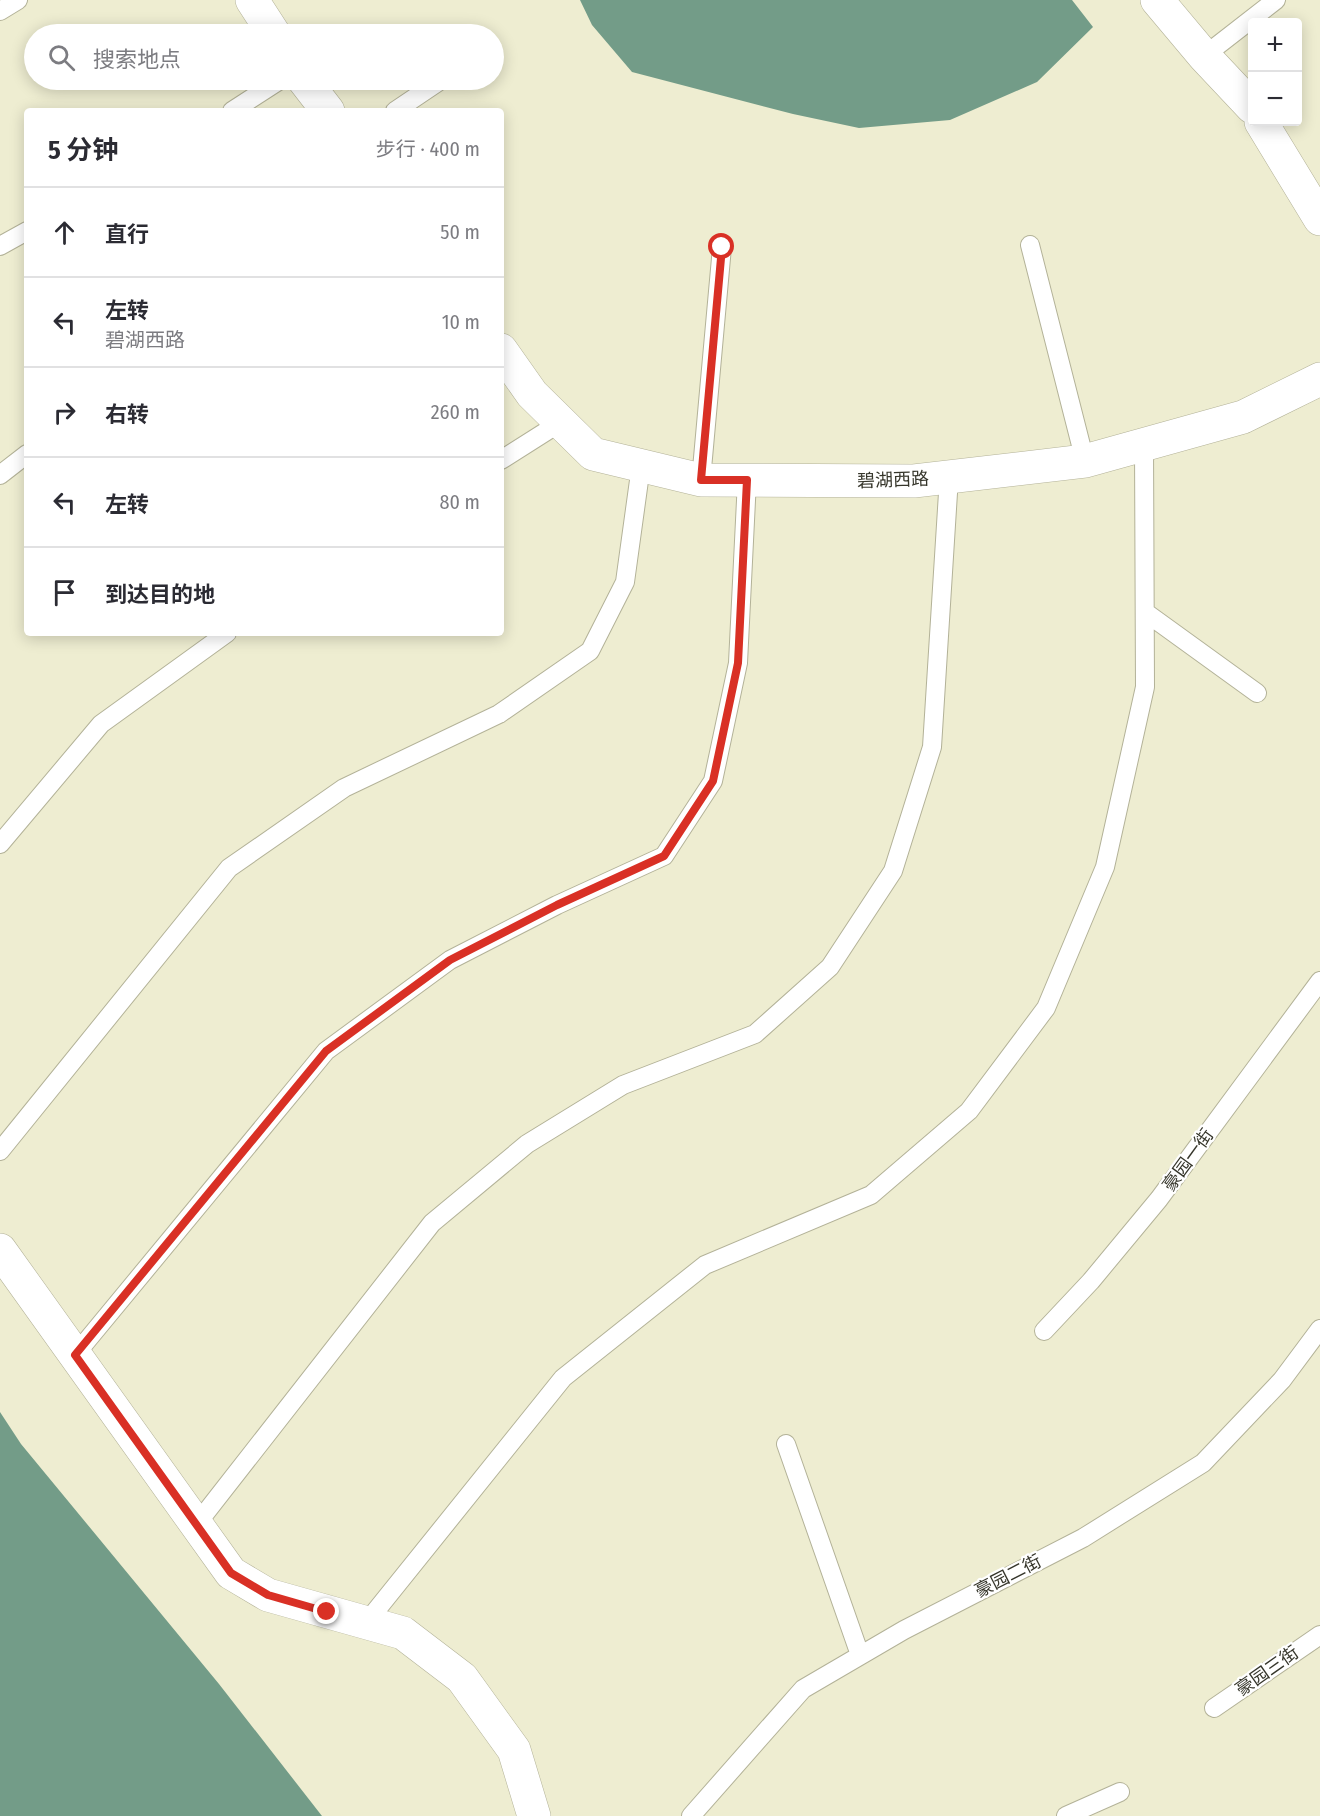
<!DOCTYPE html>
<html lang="zh">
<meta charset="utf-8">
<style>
body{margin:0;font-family:"Fira Sans Condensed","Noto Sans SC",sans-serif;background:#f2f2f3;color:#2b2b33}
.controls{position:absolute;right:18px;top:18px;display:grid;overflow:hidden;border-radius:6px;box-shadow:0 3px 15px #0003}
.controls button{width:54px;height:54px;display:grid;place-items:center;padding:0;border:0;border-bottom:2px solid #e1e1e2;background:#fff;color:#2b2b33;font:30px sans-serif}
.stop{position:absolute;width:18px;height:18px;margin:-14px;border:4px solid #d93025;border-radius:50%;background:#fff}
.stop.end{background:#d93025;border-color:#fff;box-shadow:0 2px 6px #0008}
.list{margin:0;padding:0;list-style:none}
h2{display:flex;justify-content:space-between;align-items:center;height:78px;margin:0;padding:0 24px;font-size:26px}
h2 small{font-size:20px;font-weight:400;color:#7c7c81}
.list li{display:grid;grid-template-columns:39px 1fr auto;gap:18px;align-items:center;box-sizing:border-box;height:90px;padding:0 24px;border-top:2px solid #e1e1e2}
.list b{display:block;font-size:22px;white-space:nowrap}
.list p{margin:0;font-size:20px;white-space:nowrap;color:#7c7c81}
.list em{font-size:20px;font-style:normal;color:#7c7c81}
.icon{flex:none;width:33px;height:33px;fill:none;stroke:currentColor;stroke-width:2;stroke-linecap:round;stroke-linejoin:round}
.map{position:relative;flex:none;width:1320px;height:1816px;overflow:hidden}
.search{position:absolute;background:#fff;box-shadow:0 3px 15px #0003;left:24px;top:24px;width:480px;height:66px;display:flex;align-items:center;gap:15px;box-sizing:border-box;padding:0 21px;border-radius:33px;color:#7c7c81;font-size:22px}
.panel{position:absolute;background:#fff;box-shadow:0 3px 15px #0003;left:24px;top:108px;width:480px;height:528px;border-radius:6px}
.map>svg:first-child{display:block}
</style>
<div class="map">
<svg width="1320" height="1816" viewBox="0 0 1320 1816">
<rect width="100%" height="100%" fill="#eeedd1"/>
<path fill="#739c88" d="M580,0h492l21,27 -56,55 -87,38 -91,8 -66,-14 -161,-42 -40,-47z
M0,1412l21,32 198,240 103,132h-322z"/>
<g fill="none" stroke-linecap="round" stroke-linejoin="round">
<defs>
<path id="service" d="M0,11l18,-11
M1204,56l72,-56
M232,111l48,-31
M395,111l46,-31
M1030,245l55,216
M0,246l27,-15
M501,460l60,-38
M0,475l27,-21
M701,480l21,-233
M1145,612l112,81
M0,844l101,-120 126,-91
M0,1151l229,-283 115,-80 155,-74 91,-63 35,-69 16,-116
M1044,1331l47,-50 68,-82 161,-218
M75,1355l251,-304 124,-91 107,-55 107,-49 49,-75 25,-118 9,-183
M786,1444l74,211
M196,1525l236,-302 95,-79 96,-59 132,-51 75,-67 63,-96 39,-124 17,-270
M366,1623l197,-245 142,-113 166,-70 98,-84 77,-103 59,-141 40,-180 -1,-242
M1214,1708l106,-73
M691,1816l112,-127 101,-59 179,-92 120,-75 79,-83 38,-51
M1066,1816l54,-24"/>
<path id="minor" d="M252,0l22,34
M1157,0l47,56 48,51
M304,80l24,31
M1261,122l59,97
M501,350l31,44 61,60 108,26 213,1 171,-20 158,-44 77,-38
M0,1250l231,323 37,22 135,38 59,45 52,72 20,66"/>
</defs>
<use href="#service" stroke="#b3b298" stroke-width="20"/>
<use href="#minor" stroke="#b3b298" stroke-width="34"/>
<use href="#service" stroke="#fff" stroke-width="18"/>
<use href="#minor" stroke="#fff" stroke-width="33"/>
</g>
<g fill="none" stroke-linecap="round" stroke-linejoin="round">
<path stroke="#d93025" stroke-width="8" d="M327,1612l-59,-17 -37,-22 -156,-218 251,-304 124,-91 107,-55 107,-49 49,-75 25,-118 9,-183h-46l21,-233"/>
</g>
<g text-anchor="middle" stroke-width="4.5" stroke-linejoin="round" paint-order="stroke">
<g font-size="18" fill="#36362b" stroke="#fff">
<text transform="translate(893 480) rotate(-2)" y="6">碧湖西路</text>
<text transform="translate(1188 1160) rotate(-54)" y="6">豪园一街</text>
<text transform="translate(1008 1576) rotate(-27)" y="6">豪园二街</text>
<text transform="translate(1267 1671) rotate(-35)" y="6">豪园三街</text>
</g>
</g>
</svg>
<div class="controls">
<button>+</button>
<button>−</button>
</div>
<div class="stop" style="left:722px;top:247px"></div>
<div class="stop end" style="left:327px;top:1612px"></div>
<div class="search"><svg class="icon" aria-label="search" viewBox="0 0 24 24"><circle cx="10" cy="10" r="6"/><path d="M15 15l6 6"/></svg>搜索地点</div>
<section class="panel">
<h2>5 分钟<small>步行 · 400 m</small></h2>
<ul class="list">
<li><svg class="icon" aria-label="ahead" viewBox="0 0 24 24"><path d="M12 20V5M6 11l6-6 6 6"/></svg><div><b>直行</b></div><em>50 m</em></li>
<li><svg class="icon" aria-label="left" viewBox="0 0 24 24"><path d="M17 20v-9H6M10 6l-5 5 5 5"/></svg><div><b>左转</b><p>碧湖西路</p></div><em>10 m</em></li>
<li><svg class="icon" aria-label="right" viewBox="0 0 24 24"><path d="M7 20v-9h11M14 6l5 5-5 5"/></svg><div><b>右转</b></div><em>260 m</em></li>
<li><svg class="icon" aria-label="left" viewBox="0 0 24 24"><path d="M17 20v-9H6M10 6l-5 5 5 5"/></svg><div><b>左转</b></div><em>80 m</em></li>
<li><svg class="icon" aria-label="arrive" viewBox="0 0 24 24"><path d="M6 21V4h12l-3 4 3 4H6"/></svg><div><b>到达目的地</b></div></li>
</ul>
</section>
</div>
